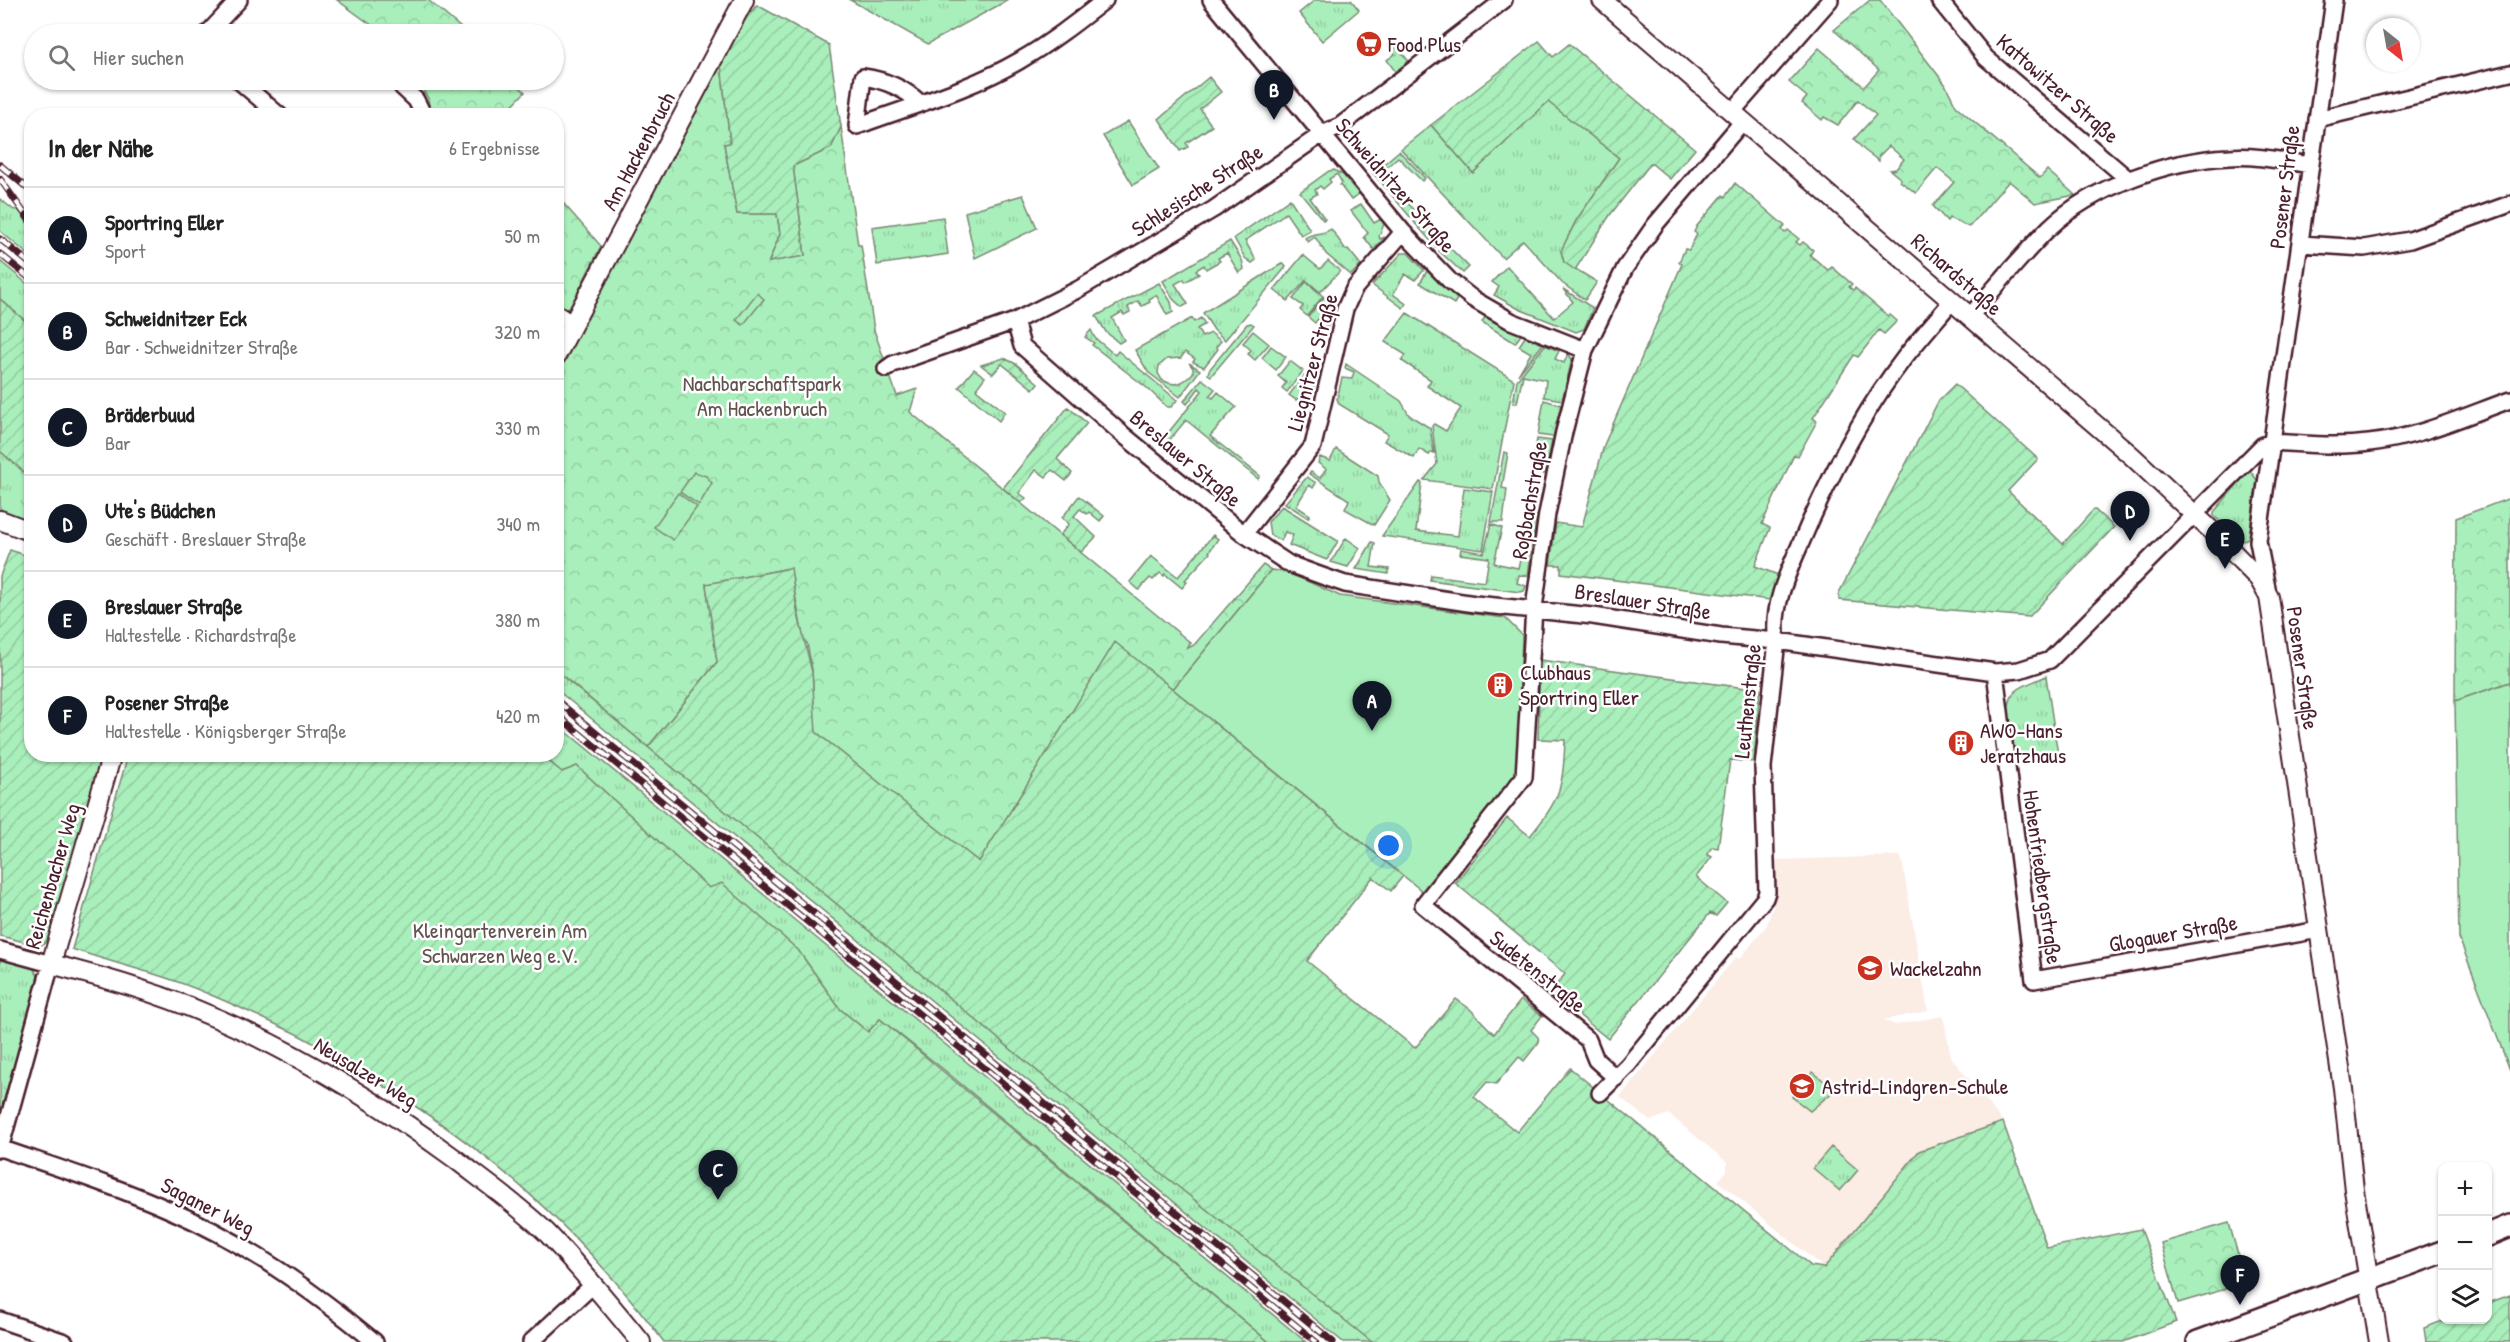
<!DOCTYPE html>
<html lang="de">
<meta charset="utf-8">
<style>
body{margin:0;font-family:"Patrick Hand",sans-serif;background:#f6f6f6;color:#222}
.controls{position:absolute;right:18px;bottom:18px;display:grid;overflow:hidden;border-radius:12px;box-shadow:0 2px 4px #0004}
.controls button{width:54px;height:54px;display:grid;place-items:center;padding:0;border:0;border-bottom:2px solid #e0e0e0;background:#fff;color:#222;font:30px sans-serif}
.compass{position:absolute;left:2366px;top:18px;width:54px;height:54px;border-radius:50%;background:#fff;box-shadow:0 2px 4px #0004;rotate:149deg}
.you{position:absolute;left:1389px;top:846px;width:21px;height:21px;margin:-15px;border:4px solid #fff;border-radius:50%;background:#1a73e8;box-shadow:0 0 0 9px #1a73e833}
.badge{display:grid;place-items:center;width:39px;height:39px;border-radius:50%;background:#111827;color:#fff;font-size:20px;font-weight:700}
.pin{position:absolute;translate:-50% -50px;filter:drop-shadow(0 2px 3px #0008)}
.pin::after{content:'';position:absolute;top:32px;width:21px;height:18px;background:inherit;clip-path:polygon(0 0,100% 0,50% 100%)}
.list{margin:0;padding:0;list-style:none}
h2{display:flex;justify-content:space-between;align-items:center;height:78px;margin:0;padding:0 24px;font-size:26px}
h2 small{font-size:20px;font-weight:400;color:#767676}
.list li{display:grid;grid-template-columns:39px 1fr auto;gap:18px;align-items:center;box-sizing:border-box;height:96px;padding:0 24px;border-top:2px solid #e0e0e0}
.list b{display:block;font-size:22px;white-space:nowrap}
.list p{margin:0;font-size:20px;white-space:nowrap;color:#767676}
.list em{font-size:20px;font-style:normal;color:#767676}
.icon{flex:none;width:33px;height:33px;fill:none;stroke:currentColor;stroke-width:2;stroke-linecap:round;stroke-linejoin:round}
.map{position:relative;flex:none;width:2510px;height:1342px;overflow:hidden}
.search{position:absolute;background:#fff;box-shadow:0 2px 4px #0004;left:24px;top:24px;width:540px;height:66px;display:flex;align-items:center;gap:15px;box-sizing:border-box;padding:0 21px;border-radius:33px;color:#767676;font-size:22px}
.panel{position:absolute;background:#fff;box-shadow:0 2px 4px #0004;left:24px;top:108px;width:540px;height:654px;border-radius:24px}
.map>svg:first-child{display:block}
</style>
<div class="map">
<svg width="2510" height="1342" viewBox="0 0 2510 1342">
<defs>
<pattern id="grass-tufts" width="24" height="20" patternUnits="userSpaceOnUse" patternTransform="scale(1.5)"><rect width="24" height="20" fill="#a9efbb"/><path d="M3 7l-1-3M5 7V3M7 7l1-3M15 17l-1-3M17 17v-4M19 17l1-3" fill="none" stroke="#93cca1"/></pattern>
<pattern id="forest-crowns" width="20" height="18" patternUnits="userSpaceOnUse" patternTransform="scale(1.5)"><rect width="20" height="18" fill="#a9efbb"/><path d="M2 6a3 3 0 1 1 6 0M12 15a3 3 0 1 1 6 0" fill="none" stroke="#93cca1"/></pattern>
<pattern id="garden-furrows" width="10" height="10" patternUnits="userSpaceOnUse" patternTransform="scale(1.5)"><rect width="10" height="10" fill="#a9efbb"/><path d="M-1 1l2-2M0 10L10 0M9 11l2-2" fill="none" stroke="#93cca1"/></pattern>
</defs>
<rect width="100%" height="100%" fill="#fff"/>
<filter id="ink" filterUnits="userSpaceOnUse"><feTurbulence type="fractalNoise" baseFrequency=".0167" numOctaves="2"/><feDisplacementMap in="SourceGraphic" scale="12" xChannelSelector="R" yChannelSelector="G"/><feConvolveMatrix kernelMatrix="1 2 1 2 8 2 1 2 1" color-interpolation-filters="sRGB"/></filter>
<g filter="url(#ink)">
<path fill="#fbece4" d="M1901,856l27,155 -45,9 12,5 48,-9 8,41 52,65 -84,29 -95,117 -106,-87 9,-10v-9l-52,-43 -7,-5 -18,7 -30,-24 116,-140 4,2 27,-34 10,-31 -3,-34z"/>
<path fill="url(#grass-tufts)" stroke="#7a8773" stroke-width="1.5" d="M850,0h158l-80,44z
M1315,0h36l8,10 -37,31 -23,-28z
M1390,44l9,5 11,14 -13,11 -10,-14 8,-6 -7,-9z
M1548,101l71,57 -43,63 -15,30 3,11 33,20 -12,18 -23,-17 -39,-43 -20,18 -102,-109 30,-24 42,48z
M1128,121l31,48 -26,16 -30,-49z
M1399,151l26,27 -3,3 -24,-24 -18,16 12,12 -5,4 -14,-16z
M1334,170l9,5 16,19 -8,6 -11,-15 2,-2 -5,-9 -8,5 2,3 -8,7 -3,-3 -5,4 2,4 -7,4 15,21 -2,1 -23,-28 29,-21z
M1395,189l22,24 -6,5 -21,-25z
M1023,195l14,33 -62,30 -10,-46z
M0,199l14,11 3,-1 14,14v34l-31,-26z
M1290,199l20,31 -9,5 -15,-22 -41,28 11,19 -4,3 -7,-5 -11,-20z
M1361,204l13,19 7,-4 3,5 -5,12 1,3 5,-2 -11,13 -10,-13 4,-4 -17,-22z
M1421,216l22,24 -7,7 -22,-25z
M943,217l5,37 -71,11 -5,-38z
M1331,229l15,21 2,-1 13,16 -10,10 -25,-21 -11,-17 -7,5 -3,-4c8,-6 18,-3 26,-9z
M1230,241l12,19 2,9 -5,4 -12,-20 -9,5 2,3 -14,8 -2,-4 -8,5 3,4 -14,8 -1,-3 -9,5 13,20 -6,3 -8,-7 -11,-19z
M1446,244l23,23 -6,6 -24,-22z
M1402,253h6l16,17 -9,10 -10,-6 -12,20 13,10 -3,4 -31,-23z
M1303,255l17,14 8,-8 12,10 -20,21 -14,-12 -18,21 -14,-11z
M0,261l31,26v39l-31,-27z
M1283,263l3,4 -61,73 -11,-10 -11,-17z
M1507,266l47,52 19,-16 -10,-13 30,19 -9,21 -8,3 -57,-23 -25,-14 5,-8 -7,-5z
M1427,271l30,28 -3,5 -34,-21z
M1306,282l17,14 -16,20 -7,-6 3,-4 -10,-7z
M1159,283l12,19 2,10 -6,3 -11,-20 -7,4 1,3 -8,4 -4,-5 -10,6 2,5 -6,3 -2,-3 -10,6 12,22 -5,3 -13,-11 -10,-16z
M1324,297l11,9 -4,16 -4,5 -9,-8 -3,4 -7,-6z
M1407,313l107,67 -21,109 -69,-9 13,-16 -5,-38 2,-2 12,7 15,-23 -34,-22 4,-6 -29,-19 4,-6 -21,-13z
M1485,317l36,18 -6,8 -33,-21z
M1192,318l2,4 7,-4 4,6 -8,5 5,8 9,-4 10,8 -5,6 2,2 -14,18 -11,-5 2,-3 -10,-7 -4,6 -14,1 -8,7 -1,7 4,7c13,7 21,4 31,-7v-5l-4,-5 11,7 -20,27 -32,-25 -13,-22z
M1251,323l3,2 -43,51 -3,-2 1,-4 38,-46z
M1091,330l4,8 20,17 3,-4 59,49 -6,7h-4l-20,-19 -55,-43 2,-2 -9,-6z
M1253,331l16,13 -14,16 -7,-6 3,-4 -8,-7z
M1525,337l18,7 -25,31 13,-22 -12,-7z
M1545,345l14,6 -4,8 9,4 4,-9 4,5 -10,41 -18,-3 2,-17 -23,-5 -6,28h-4l4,-23z
M1271,346l15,11 -10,13 -14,-12z
M1290,361l13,10 -16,21 -5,-4 4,-5 -8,-7z
M1346,364l55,37 8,14 21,13 4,25 -2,-1 -3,3 -10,-6 -5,9 -30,-17 4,-7 -49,-30 -2,-5 5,-21 10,1 2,-7 -9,-4z
M974,369l11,8 -9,12 29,23 -6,9 -40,-34z
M1304,376l10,8 -3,14 -4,4 -6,-6 -5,4 -7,-5z
M1202,379l13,10 -6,7 4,2 5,-6 18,15 -26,29 50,40 -2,3 -72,-59 -23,28 -4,-4 43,-53 -3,-3 -12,16 -3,-3z
M1544,400l17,5 -8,32 -15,-2z
M1537,439l15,2 -7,33 -14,-3z
M1336,449l42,27 1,6 11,18 -16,25 -29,-16 4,-9 -40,-26 2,-2 9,6 6,-9 -8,-6 2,-6 10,4z
M0,451l31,27v43l-31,-12z
M1504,452l4,1 -6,35 5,1 -4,33h-12z
M2251,472l6,8 -8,57 -6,4 -29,-25v-4l33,-39z
M1307,477l9,6 -3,5 -4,-3 -13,21 14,9 -2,3 -23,-15z
M1420,482l2,1 -6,48 42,5 6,-48 29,4 -10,58 -101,-14z
M1282,506l56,35 -11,19 -38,-15 4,-10 -8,-3 -4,9 -11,-6 -2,-13z
M1529,515l8,1 -5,32 -9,-2z
M1491,524l11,4 -8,35 24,5 4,-17 9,2 -3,23 -9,-1 -2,8 9,3 -2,5 -4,1 -90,-12 1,-5 54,7 4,-24 -29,-4 1,-5 23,4z
M1213,535l5,4 -9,13 1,1 -25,27 2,2 -5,6 -17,-14 -1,2 -4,-3 -7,7 -3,-2 -11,12 -9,-8 21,-26 27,21z
M1346,538l14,10 -12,19 -17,-5z
M1372,542l3,1 -4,24 18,2 -1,5 -32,-5z
M556,671l92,76 728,595h-33l-786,-652z
M2046,676l12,79 -41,7c-3,-19 -17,-56 -1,-71 8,-7 21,-10 30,-15z
M557,724l749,618h-37l-326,-273 -63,-50 -12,13 -28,-23 -42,-59 -89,-62 -132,-122 -15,6 -21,-17 15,-1z
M0,959l32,7 8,13 -40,144z
M1831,1147l27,23 -18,21 -27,-23z"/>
<path fill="url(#forest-crowns)" stroke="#7a8773" stroke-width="1.5" d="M337,0h91l40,34h-84z
M1870,0h10l65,84 11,22 84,72 7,-8 28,25 -40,8 -26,-22 -40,46 -20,-9 -2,3 -14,-15 21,-24 -17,-14 -21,25 -16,-12 1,-2 -11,-9 6,-1 8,-10 -15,-13 -10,10v5l-15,-11 -10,-11 22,-24 -18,-15 -20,25 -14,-8 -2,3 -20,-17 5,-6 -18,-15 30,-34 45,39 15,-17 -45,-40z
M721,64l9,79 -6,1 13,70h40l3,20 -11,27 36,-5 -12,-90 38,-18 10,-21 17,118h3l13,85 23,66 20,-7 -7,23 281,231 -5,6 8,-4 69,-80 8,5 -98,119 -58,-46 -136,219 -164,-130 -3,-63 -5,-26 -3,-1 -14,-74 -84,16 11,78 -69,85 -91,-76v-298z
M416,80h97l12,12 -22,23h-73l-2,-17z
M556,195l45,51 -36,71 -8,-5z
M2510,498v184l-55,19 1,-183z
M1813,1072l22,18 -25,21 -18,-14z
M2229,1223l17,60 -68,20 -17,-60z"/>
<path fill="url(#garden-furrows)" stroke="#7a8773" stroke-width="1.5" d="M757,5l72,40 12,82 -10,21 -38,18 12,90 -36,6 11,-28 -3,-20h-40l-13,-70 6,-1 -9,-79 26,-48z
M1539,41l14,16 16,-13 126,105 -25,30 -19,-16 -41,52 -35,55 -11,-8 -3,-11 15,-30 43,-63 -71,-56 -75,71 -42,-48z
M1209,77l12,15 -21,17 12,17 -26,17 2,4 -8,4 -21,-32z
M1735,183l50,43 -3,4 3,3 3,-3 11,9 -3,3 4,3 3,-3 10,8 -3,5 18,15 4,-3 20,17 -3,3 4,3 2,-2 33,28 2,-1 7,6 -13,13 -5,-4 -21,27 -4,-2 -41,63 4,3 -19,35 -4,-1 -32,69 8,4 -15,38 23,9 -8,25 -209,-27v-8h-11l6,-42 26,4 22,-82 78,-181 -3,-2 6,-13 4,1 8,-16 -3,-2 3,-6 26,-31 2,2z
M0,299l31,27v152l-31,-27z
M1004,358l12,6 22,19 -5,6 -31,-25 -9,10 -12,-9z
M1955,384l83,75 -30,32 55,53 31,-35 20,18 -85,90 -190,-17v-7l100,-193z
M1068,407l19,16 -30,36 15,14 -6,8 -14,-11 -6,7 -10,-7 -17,23 7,5 -5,5 -18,-15z
M1079,496l25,20 -4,5 -11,-9 -2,2 -7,-5 -6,7 22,21 -15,15 -21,-17 9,-11 -7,-6z
M10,550l21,7 1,197 69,1 -50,183 -11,8 -40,-10v-360z
M791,568l6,42 15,62 4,60 163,130 136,-220 288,234 -12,15 -18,-14 -66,84 108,87 41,-49 14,10 24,25 27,-34 21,16 -11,14 7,7 1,5 -15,19 -5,-4 -23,27 -9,-2 -13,15 43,35 53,-64 241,198 13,2 95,-117 84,-29 44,126 94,-19 35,93 -53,20h-751l-246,-197 -478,-398 69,-85 -11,-78z
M1540,660l220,30 -6,72 -24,-2 -12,88 -6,-1 -5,7 5,3 -16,20 31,26 -11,13 -6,-3 -102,126 -57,-47 14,-18 -110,-91 52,-65 23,18c31,-37 33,-49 35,-96l-27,-1z
M541,755l21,17 15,-6 132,122 13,-5 76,67 42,59 28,23 12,-13 389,323h-605c-87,-116 -181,-198 -305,-271 -24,-14 -46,-30 -71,-41 -43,-20 -88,-42 -134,-56 -27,-8 -55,-16 -82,-25l56,-194z
M2510,1295v47h-84l-2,-14 21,-8h43v-17z"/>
<path fill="#a9efbb" stroke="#7a8773" stroke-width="1.5" d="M757,293l7,6 -21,26 -7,-5z
M694,472l12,4 6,7 -13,22 -19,-13z
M678,493l19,14 -24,33 -19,-13z
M1271,570l16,2 53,24 165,22 17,17 -5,139 -95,117 -249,-202z
M2510,682v388l-51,-132 -4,-237z"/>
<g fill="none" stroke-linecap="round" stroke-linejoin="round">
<defs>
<path id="minor" d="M1211,0l192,232 46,48 24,19 38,22 74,29
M1939,0l47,58 142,121
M207,34l32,-34
M238,80l42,36
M402,87l14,13 8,16
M920,103c-16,-15 -35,-23 -57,-26l-6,49c54,-20 112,-36 162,-65 31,-18 58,-39 86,-61
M1732,112l98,-112
M2317,119l193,-46
M2301,244l63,4 46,-8 100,-36
M556,313l17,11
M1970,316c26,-29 51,-60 79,-88 44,-42 120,-68 180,-71 27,-2 54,4 81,8
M1015,321l7,25 99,87 123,101 45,30 33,12 23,8 130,20 118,12 128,20 56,5 218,31 24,-2 31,-10 213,-215 9,-3c32,2 65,5 97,1 48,-5 96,-27 141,-43
M886,369l7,-5 122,-43 62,-31 137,-81 108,-75 18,-8 164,-126
M1244,534l69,-88 32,-137 9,-20 49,-57
M2267,588l-9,-47 76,-541
M1995,672l39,308 285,-50
M0,950l51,14 -51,185
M1616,1078l-20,-18 -8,-20 -165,-135 101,-128 10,-169 13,-94 17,-82 21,-82 40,-82 30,-43 88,-104
M1600,1093l28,-28 137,-167 2,-6 -4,-125 14,-126c-6,-32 10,-67 23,-96 28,-66 61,-131 105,-188 15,-19 31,-37 47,-56
M0,1148c58,20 116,38 172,63 74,32 141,80 203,131
M0,1320l65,22
M531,1342l62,-57"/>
<path id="tertiary" d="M1602,0l530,456 79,74 48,49 10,18 74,491 11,102 25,152
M556,356l188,-356
M0,520l32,12
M112,754l-61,210c27,7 53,14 79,22 117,36 226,100 324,172 31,24 64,47 92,74 34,35 64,73 95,110"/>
<path id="secondary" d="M2488,1235l22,-9
M2198,1342l244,-90"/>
</defs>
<use href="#minor" stroke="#4a1f2b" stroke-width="20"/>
<use href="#tertiary" stroke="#4a1f2b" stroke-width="22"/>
<use href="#secondary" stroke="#4a1f2b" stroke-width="26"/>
<use href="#minor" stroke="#fff" stroke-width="15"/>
<use href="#tertiary" stroke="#fff" stroke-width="18"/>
<use href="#secondary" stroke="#fff" stroke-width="21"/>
<defs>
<path id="rail" d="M0,165l32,27
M0,179l32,45
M0,239l32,26
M0,254l32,26
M556,700l777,642
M556,714l760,628"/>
</defs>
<use href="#rail" stroke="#4a1f2b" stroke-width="7"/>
<use href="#rail" stroke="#fff" stroke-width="4.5" stroke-dasharray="14" stroke-linecap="butt"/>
</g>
</g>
<defs>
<symbol id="supermarket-disc" viewBox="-11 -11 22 22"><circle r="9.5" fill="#c8321e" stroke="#fff"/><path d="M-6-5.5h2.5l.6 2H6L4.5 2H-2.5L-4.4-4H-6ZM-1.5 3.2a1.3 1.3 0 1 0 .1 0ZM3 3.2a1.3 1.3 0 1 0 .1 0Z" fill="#fff"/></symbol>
<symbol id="building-disc" viewBox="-11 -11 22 22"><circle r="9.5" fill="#c8321e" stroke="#fff"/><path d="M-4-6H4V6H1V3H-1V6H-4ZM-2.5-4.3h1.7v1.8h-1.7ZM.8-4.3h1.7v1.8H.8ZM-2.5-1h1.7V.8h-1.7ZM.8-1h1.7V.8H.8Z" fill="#fff"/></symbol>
<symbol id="school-disc" viewBox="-11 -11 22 22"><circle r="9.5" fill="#c8321e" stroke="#fff"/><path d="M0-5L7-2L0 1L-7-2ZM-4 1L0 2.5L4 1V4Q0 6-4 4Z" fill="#fff"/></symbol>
</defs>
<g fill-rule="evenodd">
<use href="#supermarket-disc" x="1354" y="29" width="30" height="30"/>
<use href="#building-disc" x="1485" y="670" width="30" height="30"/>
<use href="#building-disc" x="1946" y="728" width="30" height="30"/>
<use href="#school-disc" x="1855" y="953" width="30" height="30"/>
<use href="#school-disc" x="1787" y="1071" width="30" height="30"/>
</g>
<g text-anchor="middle" stroke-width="5" stroke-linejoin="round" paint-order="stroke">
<g font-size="22" fill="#4a1f2b" stroke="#fff" text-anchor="start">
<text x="1388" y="52">Food Plus</text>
<text x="1520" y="680">Clubhaus<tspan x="1520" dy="25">Sportring Eller</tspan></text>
<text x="1980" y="738">AWO-Hans<tspan x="1980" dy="25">Jeratzhaus</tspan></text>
<text x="1890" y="976">Wackelzahn</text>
<text x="1822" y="1094">Astrid-Lindgren-Schule</text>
</g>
<g font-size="22" fill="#4a1f2b" stroke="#fff">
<text transform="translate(2058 88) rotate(41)" y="8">Kattowitzer Straße</text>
<text transform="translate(638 151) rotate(-62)" y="8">Am Hackenbruch</text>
<text transform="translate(1396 185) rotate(49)" y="8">Schweidnitzer Straße</text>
<text transform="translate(2284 187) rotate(-83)" y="8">Posener Straße</text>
<text transform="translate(1197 190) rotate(-33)" y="8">Schlesische Straße</text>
<text transform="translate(1957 274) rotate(41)" y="8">Richardstraße</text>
<text transform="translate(1312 362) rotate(-75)" y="8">Liegnitzer Straße</text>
<text transform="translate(1186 458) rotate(40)" y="8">Breslauer Straße</text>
<text transform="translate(1529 500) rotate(-80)" y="8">Roßbachstraße</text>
<text transform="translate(1643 601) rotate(9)" y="8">Breslauer Straße</text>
<text transform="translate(2303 668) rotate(82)" y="8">Posener Straße</text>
<text transform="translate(1747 701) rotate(-84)" y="8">Leuthenstraße</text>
<text transform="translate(52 876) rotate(-74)" y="8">Reichenbacher Weg</text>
<text transform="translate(2043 877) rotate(82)" y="8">Hohenfriedbergstraße</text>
<text transform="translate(2173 933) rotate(-10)" y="8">Glogauer Straße</text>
<text transform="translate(1538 971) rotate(39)" y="8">Sudetenstraße</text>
<text transform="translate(366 1072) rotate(31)" y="8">Neusalzer Weg</text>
<text transform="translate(208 1206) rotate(27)" y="8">Saganer Weg</text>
</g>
<g font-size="22" fill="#62534f" stroke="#fff">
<text x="762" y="391">Nachbarschaftspark<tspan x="762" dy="25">Am Hackenbruch</tspan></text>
<text x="500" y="938">Kleingartenverein Am<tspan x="500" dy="25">Schwarzen Weg e.V.</tspan></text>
</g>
</g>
</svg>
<div class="controls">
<button>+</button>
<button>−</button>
<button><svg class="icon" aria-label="layers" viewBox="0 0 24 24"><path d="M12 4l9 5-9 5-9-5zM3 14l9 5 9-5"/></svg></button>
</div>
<svg class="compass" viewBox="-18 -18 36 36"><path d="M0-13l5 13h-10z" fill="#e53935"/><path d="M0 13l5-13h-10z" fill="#767676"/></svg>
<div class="you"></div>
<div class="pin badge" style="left:1372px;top:731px">A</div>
<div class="pin badge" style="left:1274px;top:120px">B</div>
<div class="pin badge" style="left:718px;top:1200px">C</div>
<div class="pin badge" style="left:2130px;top:541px">D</div>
<div class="pin badge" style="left:2225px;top:569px">E</div>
<div class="pin badge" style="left:2240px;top:1305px">F</div>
<div class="search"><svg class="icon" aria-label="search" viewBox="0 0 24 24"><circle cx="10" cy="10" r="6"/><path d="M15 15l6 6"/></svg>Hier suchen</div>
<section class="panel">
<h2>In der Nähe<small>6 Ergebnisse</small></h2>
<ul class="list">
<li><span class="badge">A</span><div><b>Sportring Eller</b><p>Sport</p></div><em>50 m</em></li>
<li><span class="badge">B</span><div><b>Schweidnitzer Eck</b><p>Bar · Schweidnitzer Straße</p></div><em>320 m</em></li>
<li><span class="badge">C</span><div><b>Bräderbuud</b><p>Bar</p></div><em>330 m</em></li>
<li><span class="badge">D</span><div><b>Ute's Büdchen</b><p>Geschäft · Breslauer Straße</p></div><em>340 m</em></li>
<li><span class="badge">E</span><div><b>Breslauer Straße</b><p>Haltestelle · Richardstraße</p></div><em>380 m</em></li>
<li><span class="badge">F</span><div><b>Posener Straße</b><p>Haltestelle · Königsberger Straße</p></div><em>420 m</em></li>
</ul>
</section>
</div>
